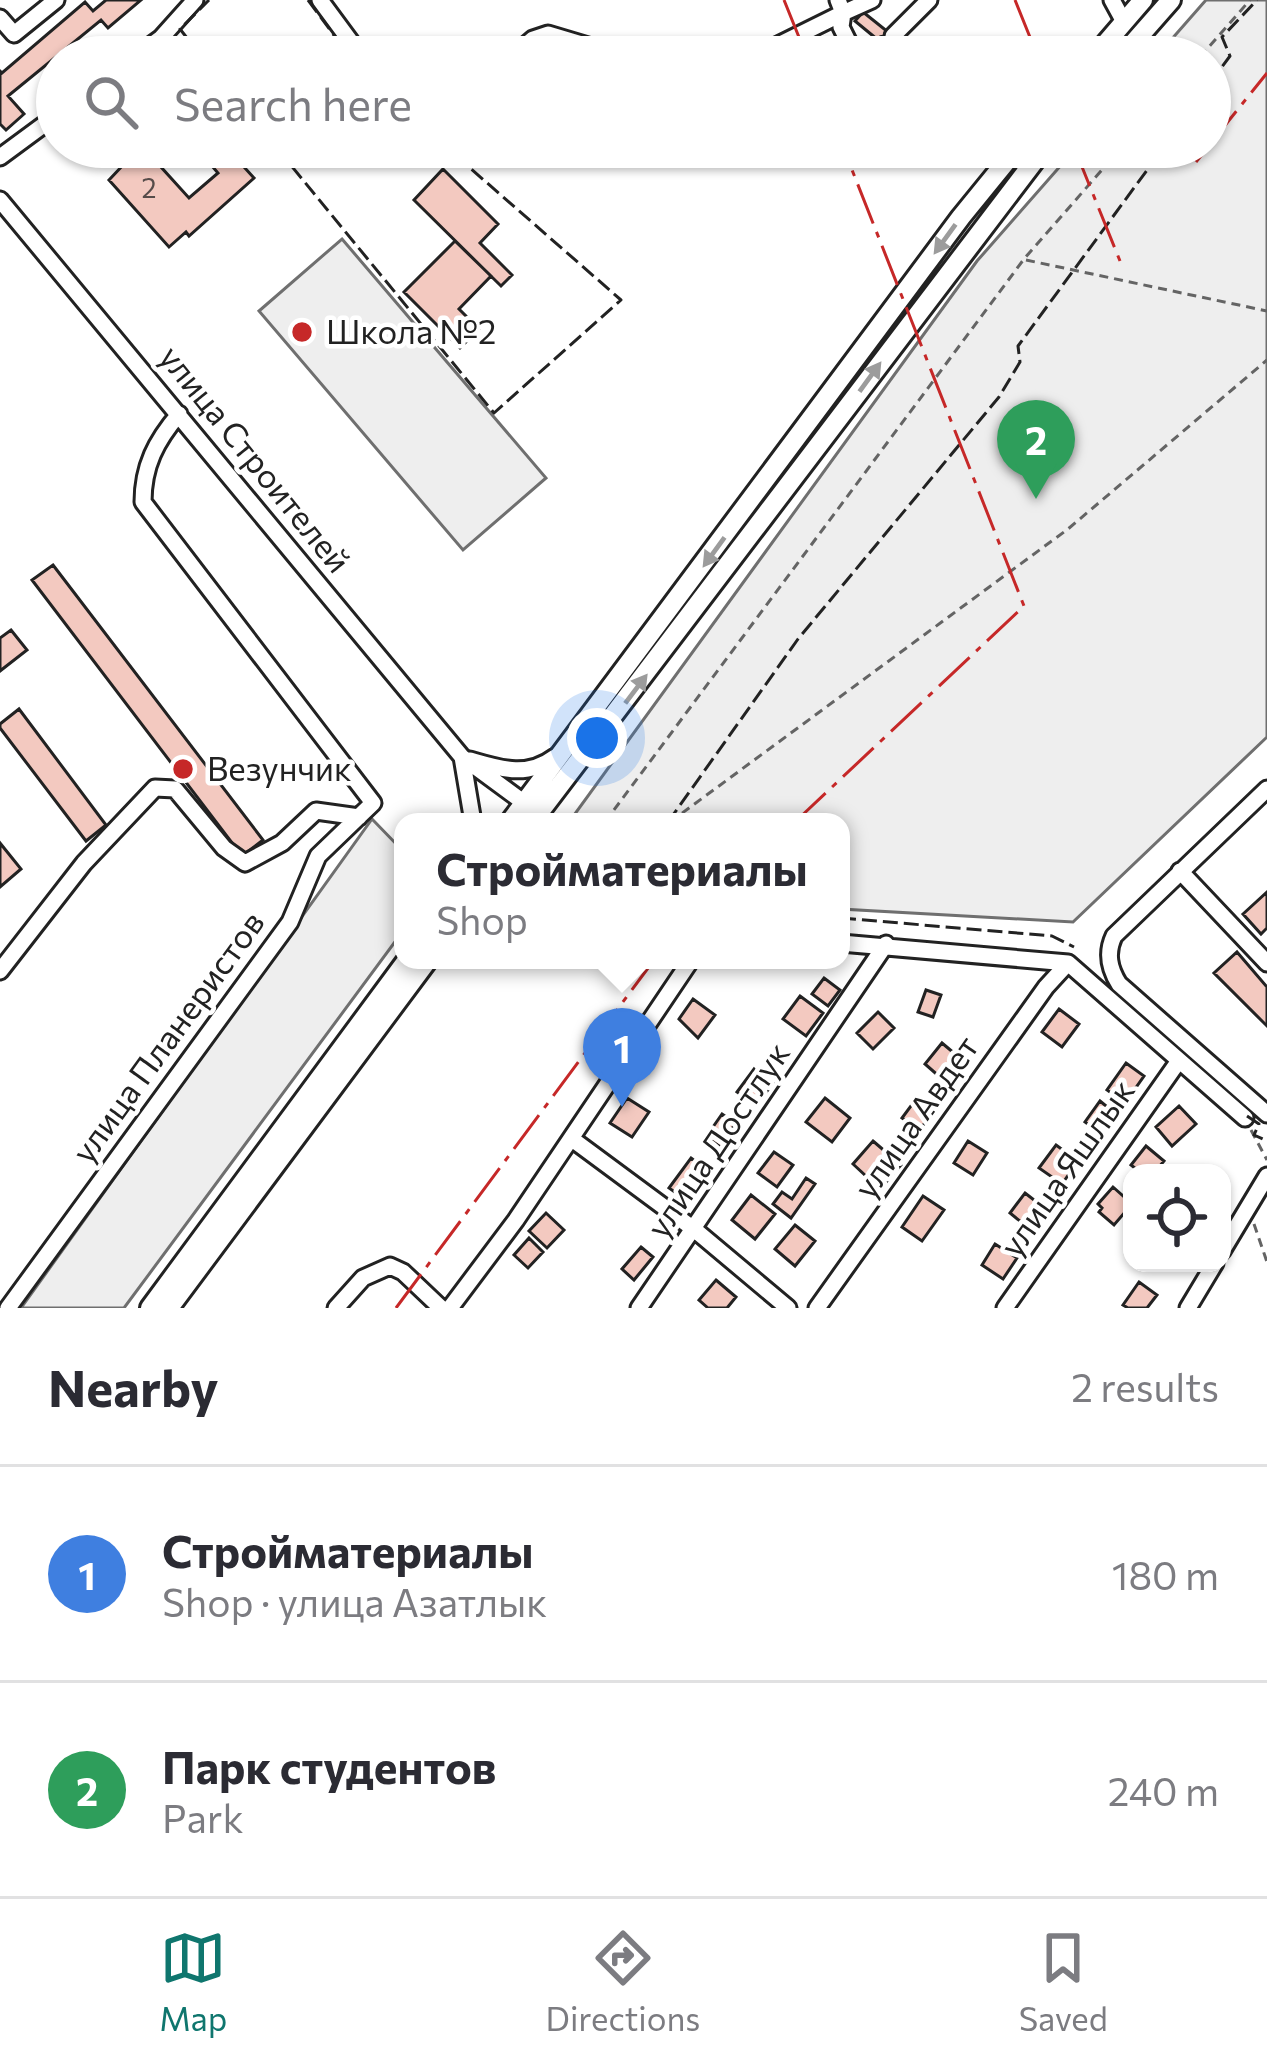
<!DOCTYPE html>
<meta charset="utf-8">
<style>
body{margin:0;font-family:Commissioner,sans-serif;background:#f7f7f7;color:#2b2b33}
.controls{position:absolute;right:36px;bottom:36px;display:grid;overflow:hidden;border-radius:24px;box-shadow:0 3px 9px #0004}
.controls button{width:108px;height:108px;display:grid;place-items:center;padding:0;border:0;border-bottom:3px solid #e1e1e2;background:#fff;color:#2b2b33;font:60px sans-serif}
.you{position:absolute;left:597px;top:738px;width:42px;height:42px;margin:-30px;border:9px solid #fff;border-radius:50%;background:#1a73e8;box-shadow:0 0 0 18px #1a73e833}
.badge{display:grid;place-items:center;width:78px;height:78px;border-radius:50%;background:#0f766e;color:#fff;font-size:39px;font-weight:700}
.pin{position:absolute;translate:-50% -99px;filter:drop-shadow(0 3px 6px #0008)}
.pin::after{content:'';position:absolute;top:63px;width:42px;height:36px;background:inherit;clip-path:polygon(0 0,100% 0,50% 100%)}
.popup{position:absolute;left:394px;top:813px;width:456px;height:156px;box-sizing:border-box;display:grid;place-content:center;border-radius:24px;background:#fff;filter:drop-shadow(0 3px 9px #0005);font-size:39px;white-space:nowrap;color:#7c7c81}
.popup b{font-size:45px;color:#2b2b33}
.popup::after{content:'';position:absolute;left:50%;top:100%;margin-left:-24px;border:24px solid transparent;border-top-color:#fff}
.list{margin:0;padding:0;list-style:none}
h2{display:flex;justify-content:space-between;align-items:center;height:156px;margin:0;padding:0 48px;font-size:51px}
h2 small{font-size:39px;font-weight:400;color:#7c7c81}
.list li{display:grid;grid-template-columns:78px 1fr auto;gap:36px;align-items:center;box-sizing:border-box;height:216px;padding:0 48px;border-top:3px solid #e1e1e2}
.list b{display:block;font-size:45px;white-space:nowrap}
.list p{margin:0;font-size:39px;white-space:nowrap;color:#7c7c81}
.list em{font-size:39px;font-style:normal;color:#7c7c81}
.icon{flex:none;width:66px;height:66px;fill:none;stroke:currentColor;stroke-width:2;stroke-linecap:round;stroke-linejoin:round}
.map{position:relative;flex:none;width:1267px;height:1308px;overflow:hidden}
.search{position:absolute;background:#fff;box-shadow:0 3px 9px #0004;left:36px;right:36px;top:36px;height:132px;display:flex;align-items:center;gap:30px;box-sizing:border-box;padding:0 42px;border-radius:66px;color:#7c7c81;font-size:45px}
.sheet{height:588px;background:#fff}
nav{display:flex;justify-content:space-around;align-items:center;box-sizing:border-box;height:168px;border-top:3px solid #e1e1e2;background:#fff;font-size:33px;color:#7c7c81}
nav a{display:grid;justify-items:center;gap:6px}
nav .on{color:#0f766e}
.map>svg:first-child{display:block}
</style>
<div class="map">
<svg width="1267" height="1308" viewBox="0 0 1267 1308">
<rect width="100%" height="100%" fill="#fff"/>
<path fill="#eee" stroke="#6f6f6f" stroke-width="3" d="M1206,0h61v737l-194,185 -232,-13v-87h-272l408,-561 100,-114h133v-90h-54z
M342,239l204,239 -83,72 -204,-239z
M372,819l31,32v80l-279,377h-103z"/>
<path fill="#f3c9c0" stroke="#222" stroke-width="3" d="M106,0h35l-33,28 -7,-8 -93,76 16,18 -18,16 -6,-6v-53l2,2 83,-71 8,9z
M863,12l40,32 -8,10 -40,-33z
M140,147h43l-22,20 28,31 29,-25 -22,-26h30l28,31 -65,58 -3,-4 -17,15 -60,-67z
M443,169l55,55 -18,19 32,32 -11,11 -87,-86z
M455,241l36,35 -32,33 20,20 -19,19 -56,-56z
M53,565l210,275 -21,16 -210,-276z
M11,630l16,20 -27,21v-33z
M19,709l87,116 -20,16 -86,-113v-4z
M0,843l21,26 -21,18z
M1267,892v36l-6,6 -18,-20z
M1237,952l30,35v39l-53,-53z
M824,978l16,12 -12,16 -16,-12z
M926,990l15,5 -8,22 -15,-5z
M800,996l23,17 -17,23 -23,-17z
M693,999l22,16 -17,23 -19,-19z
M1059,1009l20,15 -17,23 -20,-15z
M878,1012l16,16 -21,21 -16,-16z
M942,1043l25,21 -18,21 -24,-21z
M1126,1063l18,13 -19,27 -18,-13z
M762,1068l10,8 -4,4 5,3 -17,23 -19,-14 17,-23 4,4z
M627,1098l22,14 -17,25 -22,-14z
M825,1098l25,20 -18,24 -26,-20z
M916,1099l17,13 -14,19 -17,-13z
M1100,1101l17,14 -15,20 -17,-13z
M1179,1106l17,18 -24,22 -16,-19z
M722,1114l13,9 -2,4 5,4 -13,19 -19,-13z
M873,1141l28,24 -21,24 -27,-25z
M968,1141l19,12 -14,22 -19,-12z
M1056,1145l22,16 -16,23 -23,-16z
M1146,1146l18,15 -10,12h-13l-10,-8z
M774,1152l19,13 -16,22 -19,-14z
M691,1158l21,16 -22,29 -21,-15z
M806,1178l9,6 -24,34 -18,-14 9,-12 10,7z
M1113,1187l19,17 -18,21 -15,-13 3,-4 -4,-4z
M1025,1193l22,17 -16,20 -21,-17z
M751,1195l24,19 -20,25 -23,-19z
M923,1196l21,14 -22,31 -20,-14z
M546,1213l18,17 -17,18 -18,-17z
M795,1225l20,16 -20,25 -20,-17z
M529,1238l14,14 -15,16 -14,-13z
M995,1244l22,14 -14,21 -21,-14z
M641,1247l12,10 -19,23 -12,-11z
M716,1280l20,17 -9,11h-19l-9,-8z
M1139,1282l18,13 -10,13h-19l-5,-3z"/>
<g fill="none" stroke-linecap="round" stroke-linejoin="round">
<defs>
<path id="minor" d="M320,0l42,57
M838,0l5,13 29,-13
M1112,0l12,22
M843,13l-2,14 11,22 22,6 10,-10
M0,18l14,16 42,-34
M893,36l36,-36
M135,57l26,-19 34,-38
M512,57l21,-18 15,-5 77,23
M754,57l89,-44
M0,157l57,-42
M0,200l462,557 72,53
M462,757l11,65
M470,760c31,9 57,18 85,-3
M1267,789l-153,147c-8,17 -5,32 5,48l148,130
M1180,871l87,92
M841,943l227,20 177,155
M0,971l84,-108 71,-75 20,1 49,59 21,15 37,-20 34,-32 43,6
M572,1139l123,91 93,78
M1222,1251l45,-75
M8,1308l282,-386 28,-66 55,-53 -230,-301c0,-36 13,-61 36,-88
M336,1308l27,-30 27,-12 13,6 38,36
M450,1308l66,-88 175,-260
M639,1308l247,-364
M817,1308l229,-321 22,-24
M1005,1308l173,-246
M1188,1308l27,-45"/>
<path id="major" d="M1094,57l49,-57
M1121,57l50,-57
M510,822l451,-605 57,-70
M532,822l513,-675
M150,1308l257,-348
M169,1308l259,-348"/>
</defs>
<use href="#minor" stroke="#222" stroke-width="21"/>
<use href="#major" stroke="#222" stroke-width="24"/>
<path stroke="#646464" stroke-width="3" stroke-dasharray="9 6" stroke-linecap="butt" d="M1200,57l50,-57
M1026,260l241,51
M605,822l419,-563 98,-112
M670,822l398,-293 199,-169
M1251,1130l16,30
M1254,1224l13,38"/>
<use href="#minor" stroke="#fff" stroke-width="15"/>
<use href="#major" stroke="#fff" stroke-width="18"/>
<path stroke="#222" stroke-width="3" stroke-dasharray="15 6" stroke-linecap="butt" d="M308,0l42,57
M202,57l-22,-28 29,-29
M1210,83l20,-27 -8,-19 35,-37
M292,147l-3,16 205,250 127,-113 -175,-153
M668,822l130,-183 201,-242 21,-35 -2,-16 146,-199
M841,918l211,18 22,11
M1247,1116l12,8 -5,11 13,6"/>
<path stroke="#c62828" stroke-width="3" stroke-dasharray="42 9 6 9" stroke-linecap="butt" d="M784,0l23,57
M1015,0l23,57
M1210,144l57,-71
M1074,147l46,114
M1196,162l12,-15
M795,822l229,-216 -181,-459
M396,1308l258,-348"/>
</g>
<defs><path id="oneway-solid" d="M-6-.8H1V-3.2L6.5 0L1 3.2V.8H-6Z" transform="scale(3)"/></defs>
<g fill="#9c9c9c">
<use href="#oneway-solid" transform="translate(945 239) rotate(126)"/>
<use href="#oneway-solid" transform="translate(870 377) rotate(-54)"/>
<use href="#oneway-solid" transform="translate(714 552) rotate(126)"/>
<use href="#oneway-solid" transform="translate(636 689) rotate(-53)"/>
</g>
<g fill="#c62828" stroke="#fff" stroke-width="4.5">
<circle cx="302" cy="332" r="12"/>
<circle cx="183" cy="769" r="12"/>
</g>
<g text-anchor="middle" stroke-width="9" stroke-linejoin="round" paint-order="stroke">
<g font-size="27" fill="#564c4a">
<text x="149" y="198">2</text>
</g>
<g font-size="33" fill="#222" stroke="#fff" text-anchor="start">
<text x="326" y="344">Школа №2</text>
<text x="207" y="781">Везунчик</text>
</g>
<g font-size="33" fill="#222" stroke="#fff">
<text transform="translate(255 459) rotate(51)" y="12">улица Строителей</text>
<text transform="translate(168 1037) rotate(-54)" y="12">улица Планеристов</text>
<text transform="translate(916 1117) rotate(-55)" y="12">улица Авдет</text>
<text transform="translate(718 1140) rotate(-56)" y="12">улица Достлук</text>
<text transform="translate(1067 1168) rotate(-55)" y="12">улица Яшлык</text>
</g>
</g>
</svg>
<div class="controls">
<button><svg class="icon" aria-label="locate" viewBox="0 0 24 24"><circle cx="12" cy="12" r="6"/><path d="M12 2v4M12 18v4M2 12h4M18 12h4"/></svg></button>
</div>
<div class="you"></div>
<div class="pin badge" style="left:622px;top:1107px;background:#3f7fe0">1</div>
<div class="popup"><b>Стройматериалы</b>Shop</div>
<div class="pin badge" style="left:1036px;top:499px;background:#2e9e5b">2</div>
<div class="search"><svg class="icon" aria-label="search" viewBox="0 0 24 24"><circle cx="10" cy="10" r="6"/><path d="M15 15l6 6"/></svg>Search here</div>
</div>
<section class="sheet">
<h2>Nearby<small>2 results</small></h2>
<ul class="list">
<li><span class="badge" style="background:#3f7fe0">1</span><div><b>Стройматериалы</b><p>Shop · улица Азатлык</p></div><em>180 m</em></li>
<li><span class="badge" style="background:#2e9e5b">2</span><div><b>Парк студентов</b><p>Park</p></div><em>240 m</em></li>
</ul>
</section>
<nav>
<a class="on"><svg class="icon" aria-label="map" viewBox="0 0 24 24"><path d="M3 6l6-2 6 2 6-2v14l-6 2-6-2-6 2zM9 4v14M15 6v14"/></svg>Map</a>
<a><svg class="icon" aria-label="directions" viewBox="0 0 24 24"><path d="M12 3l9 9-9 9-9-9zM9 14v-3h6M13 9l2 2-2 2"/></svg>Directions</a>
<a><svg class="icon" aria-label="saved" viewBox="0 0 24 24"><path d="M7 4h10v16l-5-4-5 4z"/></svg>Saved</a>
</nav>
